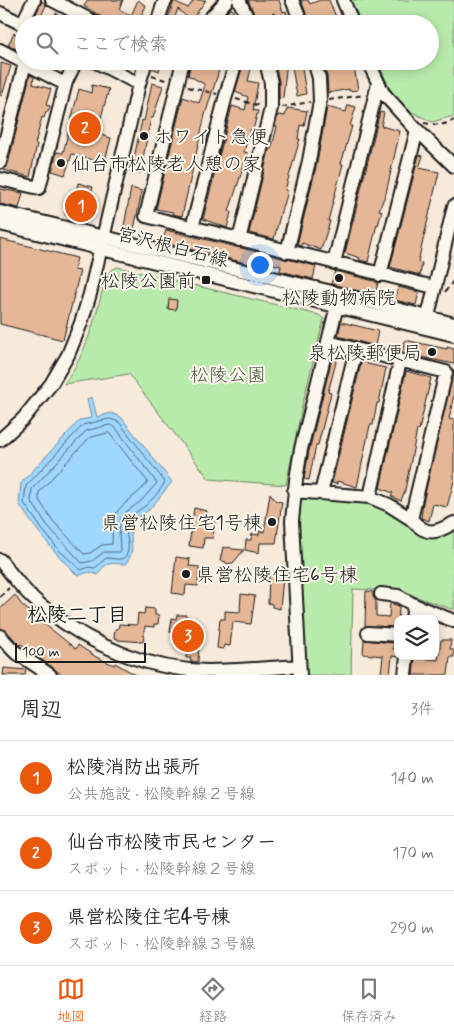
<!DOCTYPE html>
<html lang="ja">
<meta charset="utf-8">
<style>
body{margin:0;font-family:Mynerve,"Klee One",sans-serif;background:#f2f2f3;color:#2b2b33}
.controls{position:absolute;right:15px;bottom:15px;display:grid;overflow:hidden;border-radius:10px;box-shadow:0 2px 12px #0003}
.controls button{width:45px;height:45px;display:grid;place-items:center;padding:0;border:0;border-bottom:1px solid #e1e1e2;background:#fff;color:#2b2b33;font:25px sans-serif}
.scale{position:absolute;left:15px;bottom:12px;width:131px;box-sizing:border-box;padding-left:5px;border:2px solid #1c1c1c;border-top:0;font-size:14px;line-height:18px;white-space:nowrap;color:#1c1c1c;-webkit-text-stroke:4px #fbf7ec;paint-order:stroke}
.you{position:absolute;left:259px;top:264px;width:18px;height:18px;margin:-12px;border:4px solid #fff;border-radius:50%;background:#1a73e8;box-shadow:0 0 0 8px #1a73e833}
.badge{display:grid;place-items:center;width:32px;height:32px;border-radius:50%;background:#ea580c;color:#fff;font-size:16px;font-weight:700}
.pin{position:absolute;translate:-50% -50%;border:2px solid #fff;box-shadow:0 1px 5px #0006}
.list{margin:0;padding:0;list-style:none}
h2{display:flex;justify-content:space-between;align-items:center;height:65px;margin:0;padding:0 20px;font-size:21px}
h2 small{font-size:16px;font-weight:400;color:#7c7c81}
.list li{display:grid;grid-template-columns:32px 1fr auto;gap:15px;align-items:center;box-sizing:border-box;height:75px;padding:0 20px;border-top:1px solid #e1e1e2}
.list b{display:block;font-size:19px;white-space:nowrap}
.list p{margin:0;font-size:16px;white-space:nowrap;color:#7c7c81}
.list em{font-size:16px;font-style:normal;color:#7c7c81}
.icon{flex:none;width:28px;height:28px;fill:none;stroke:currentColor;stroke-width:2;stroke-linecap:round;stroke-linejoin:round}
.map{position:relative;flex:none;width:454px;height:675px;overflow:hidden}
.search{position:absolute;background:#fff;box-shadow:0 2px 12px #0003;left:15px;right:15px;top:15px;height:55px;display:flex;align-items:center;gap:12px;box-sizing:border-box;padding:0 18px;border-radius:28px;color:#7c7c81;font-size:19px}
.sheet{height:290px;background:#fff}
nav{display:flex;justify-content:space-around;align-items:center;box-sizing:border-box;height:70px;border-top:1px solid #e1e1e2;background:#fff;font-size:14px;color:#7c7c81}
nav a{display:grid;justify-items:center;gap:2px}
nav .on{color:#ea580c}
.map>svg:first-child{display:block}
</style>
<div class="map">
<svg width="454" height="675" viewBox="0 0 454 675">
<rect width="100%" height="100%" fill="#f7eadb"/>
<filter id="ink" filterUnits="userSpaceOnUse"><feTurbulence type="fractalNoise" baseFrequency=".02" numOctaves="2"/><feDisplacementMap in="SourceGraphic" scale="10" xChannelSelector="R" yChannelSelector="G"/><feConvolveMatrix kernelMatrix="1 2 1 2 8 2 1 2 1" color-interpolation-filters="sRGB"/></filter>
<g filter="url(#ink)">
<path fill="#b8ebab" stroke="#6a8464" d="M351,0h103v116l-22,6 -24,-12 -14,-13 -17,-36h53v-37h-69z
M117,267l202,48 5,4 -21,83 -17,83 -77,-6 -80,-105 -65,10c24,-32 33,-73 43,-111z
M294,491l76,6 46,33 38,-8v88l-54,-19 -47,-2 -2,86h-48z"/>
<path fill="#9fd7ff" stroke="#6b8ca4" d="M92,397l5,20 14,-4 10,4 51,65 -23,28 -15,10 -3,4c-2,14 6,28 -6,40 -14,0 -19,-4 -27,11l-8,-3 -10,3 -4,-1c-22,-22 -40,-44 -57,-70l2,-21 59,-63 11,-2 -4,-19z"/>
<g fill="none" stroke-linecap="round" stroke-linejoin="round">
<path stroke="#506777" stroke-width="1" d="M110,419l9,3 46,60c-5,9 -13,18 -20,24 -6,5 -15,8 -18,16 -4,10 6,26 -2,35 -4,4 -13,1 -19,1l-11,10 -6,-1 -8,3 -21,-19 -18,-22 -18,-26 2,-17 57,-61z
M110,425l5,2 42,56 -16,18 -15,11 -5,7 -2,11 1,22h-16l-12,9 -10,2 -35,-38 -16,-24 1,-12 54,-58z
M109,433l39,49c-10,14 -31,23 -35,38 -2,8 0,16 -1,24l-10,1 -12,8 -6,1 -31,-33 -14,-21v-8l50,-54z"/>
</g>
<path fill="#e5b796" stroke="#1c1c1c" d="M88,0h35l-4,9 12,7 7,-16 8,6 -8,15 5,3h-30l-29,-18z
M194,0h12l-15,21 -13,-12 -6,15h-6l8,-23 14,7z
M248,0h31l4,12 3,-1 4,13h-12l-4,-11 -16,10z
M301,0h7l2,4 10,-4h9l10,24h-29z
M42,1l4,4 -6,14 -5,-3z
M231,8l3,4 -5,4 7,8h-20z
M56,13l9,6 -2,5h-11z
M14,33l8,4 -6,12 -8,-4z
M45,61h13l-4,8 -10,-5z
M154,61h8l-3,10 -7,-3z
M210,61h12l-17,54 -23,101 -10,-2 1,-2 -17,-3 27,-112 16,6 5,-14v-5l-16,-9 3,-13 16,6z
M244,61h9l-5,20 10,2 -5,27 5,1 -5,19h-3l-6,22 4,1 -19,58 2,1 -4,16 -24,-9 29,-113 13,4 3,-13 -13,-5z
M274,61h13l-4,37 -4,1v-18z
M291,61h10l5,33 -9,2z
M323,61h30l5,29 -9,1v-2l-21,4 -1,-17z
M1,63l10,3 -9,30 -2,-1z
M30,75l4,2 -1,7 18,5 -5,16 4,1 -2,6h-2l-2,6 -2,-1 -7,27h2l-7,33 -26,-7 4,-6z
M152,83l11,3 -10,32h-2l-11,55 -11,-3 5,-12 8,-38 2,1z
M92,85l17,4 -9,32 1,14 10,3 -5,19 -5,-1 -1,6 -28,-8 -7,21 -13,-4 5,-19 6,1 16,-64 12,4z
M348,105l8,2 -6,19h2l-11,38h2l-15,57h2l-9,29 -19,-7 -1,3 -4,-1 20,-82 10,-56 19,5z
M287,108l20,3 -3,15 -4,-1 -2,14h2l-15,51 3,1 -4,14 -1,-1 -9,35 -25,-6 20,-83h2l6,-23 -2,-1 3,-11 7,1z
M380,112l4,1 -3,13 19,5 -14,62 -7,17 3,1 -4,14 -1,-1 -9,38 -9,-2 1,-2 -15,-5z
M419,155l4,1 -4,12 20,4 -21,90 4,1 -2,12 -30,-8z
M78,183l15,4 -5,15 4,2 -3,15 -8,2 -16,-6 4,-17 6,1z
M131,188l11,3 -9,43 -10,-2z
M0,189l23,4 -4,15 -19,-4z
M166,230l150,36 -3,13 -33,-8 1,-5 -13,-3 -2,5 -53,-13v-3h-11l-40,-9z
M0,239l77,19 -3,12 6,1 -17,69 -63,-16z
M335,271l39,10 4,2 -3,12 -44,-11z
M398,287l21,5 -3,13 -21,-5z
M169,299l8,1 -1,10 -8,-1z
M341,322l37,9 -3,15 -37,-10z
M405,340l42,9v-2l7,2v15l-52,-11z
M333,354l5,1 -10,37 3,1 -13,52h-2l-7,35 -5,-1 5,-28z
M362,359l5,1v4l19,4 -7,35h-2l-4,22h-3l-13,62 -20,-6v3l-5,-1z
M454,370v25l-5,24 5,1v61l-7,26 -14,-3 -4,17 -8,-3 2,-16z
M406,371l25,7 -12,52h-2l-12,60 -4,11 -10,-5 2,-3 -13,-5z
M270,493l6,8 6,1 -6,41h-16l-1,10 -14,-3 1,-10h5l1,-6 7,1v-4l5,1z
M194,508l13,3 -1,9 9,2 -2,16h-9l-1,10 -14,-2z
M223,547l4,1 3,-1 2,2 12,1 -11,13 -6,1 -1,-2 -6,-1z
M176,557l14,2 -1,7 10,1 -1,19 -12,-1 -1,10 -13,-2z
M269,575l14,2 -3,32 -8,-2v-3l-4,-1z
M366,591l7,1v5l3,4v15l13,1 1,-14 9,3 -1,21 -33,-1z
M241,594l14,2 -4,28 -18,-2 -3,24 -6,-1 -1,4 -6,-1 3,-29h5v-8l15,1z
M15,595l6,9 17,15 38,30 2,-4 18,12 18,8 1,-2 21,12h-74l-41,-31 -2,1 -13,-15 -6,-2v-19z
M145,608l10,1v6h4l-1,9h-4v3l-9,-1 -2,16 -25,-2v-1l-4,-1 1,-9h3l1,-5 18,1 1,-12 6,1z
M177,615h9l-1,12 15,1 -2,34 -8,-1 1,-3h-5l1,-18 -11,-2v-5l-6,-1 2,-14 4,1z
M364,640l30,3 -1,6 5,1v7l-6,-1 -2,19 -9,-1 2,-18 -20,-2z
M441,640h10l-1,9 4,1v7h-4l-2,18h-35l2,-17 23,2z
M4,668l22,2 -1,5h-22z"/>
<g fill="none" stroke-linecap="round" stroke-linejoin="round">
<defs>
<path id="minor" d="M52,0l46,24
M239,0l11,24
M292,0l10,24
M343,0l10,24
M0,13l24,12
M22,24l12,-24
M157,24l6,-19 3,-5
M205,24l22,-24
M0,50l65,34
M183,61l-37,155 288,71
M368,61l15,32 30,33 41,40
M139,84l7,-23
M0,162l25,-99
M0,179l39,9 27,-106 10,-21
M0,212l340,82 114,30
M0,224l454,111
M192,228l33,-129 11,-38
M239,240l32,-132v-25l-5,-22
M287,252l22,-91 11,-60 -1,-23 -5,-17
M334,263l44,-179
M380,275l37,-145
M426,325l28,-119
M0,440l23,-21 28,-35 17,-29 13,-32 9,-29 49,-210 -45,-23
M294,491l76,6 19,8 22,14 35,-147 -118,-30
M321,493l35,-144
M370,497l30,-136
M411,519c16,18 24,14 43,4
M0,560c14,18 28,36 47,50 45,36 102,60 161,61 30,0 61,-3 91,-5
M381,594l17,2 16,9
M412,619l2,-14 40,16
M368,633l30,2
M0,636l14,15 36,24
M300,675l-8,-154 4,-41 5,-31 38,-151
M405,675l2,-19"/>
</defs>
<use href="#minor" stroke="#1c1c1c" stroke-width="16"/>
<path stroke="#1c1c1c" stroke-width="2" stroke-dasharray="5 4" stroke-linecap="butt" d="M152,76l17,5
M188,87l29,7
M236,99l24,7
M329,100l35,-5
M282,107l28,-5
M424,123c11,2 20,3 30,-3
M445,292l9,-12
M0,597l9,-9"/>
<use href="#minor" stroke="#fbf7ec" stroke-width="12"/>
</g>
</g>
<g fill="#1c1c1c" stroke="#fbf7ec" stroke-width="2">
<circle cx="144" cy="136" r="5"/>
<circle cx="61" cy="163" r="5"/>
<circle cx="339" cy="278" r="5"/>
<rect x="201" y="275" width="10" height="10" rx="2.5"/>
<circle cx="432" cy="352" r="5"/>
<circle cx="272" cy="522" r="5"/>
<circle cx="186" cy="574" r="5"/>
</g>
<g text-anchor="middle" stroke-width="4" stroke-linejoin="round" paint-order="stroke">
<g font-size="19" fill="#1c1c1c" stroke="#fbf7ec" text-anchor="start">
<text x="154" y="143">ホワイト急便</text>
<text x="71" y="170">仙台市松陵老人憩の家</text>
<text x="196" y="287" text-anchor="end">松陵公園前</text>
<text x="339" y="304" text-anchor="middle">松陵動物病院</text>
<text x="422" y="359" text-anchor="end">泉松陵郵便局</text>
<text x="262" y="529" text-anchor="end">県営松陵住宅1号棟</text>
<text x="196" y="581">県営松陵住宅6号棟</text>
</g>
<g font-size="19" fill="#1c1c1c" stroke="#fbf7ec">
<text transform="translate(173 246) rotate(14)" y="7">宮沢根白石線</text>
</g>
<g font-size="19" fill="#4b5a47" stroke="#fbf7ec">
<text x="228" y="381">松陵公園</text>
</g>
<g font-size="20" font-weight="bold" fill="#1c1c1c" stroke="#fbf7ec">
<text x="77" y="621">松陵二丁目</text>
</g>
</g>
</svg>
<div class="controls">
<button><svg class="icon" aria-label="layers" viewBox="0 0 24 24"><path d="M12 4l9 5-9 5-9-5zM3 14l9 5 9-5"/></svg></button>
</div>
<div class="scale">100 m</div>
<div class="you"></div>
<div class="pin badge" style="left:81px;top:206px">1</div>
<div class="pin badge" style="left:85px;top:128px">2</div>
<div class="pin badge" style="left:188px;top:636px">3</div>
<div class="search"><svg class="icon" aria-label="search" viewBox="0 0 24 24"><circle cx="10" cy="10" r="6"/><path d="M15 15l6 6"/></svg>ここで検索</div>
</div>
<section class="sheet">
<h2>周辺<small>3件</small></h2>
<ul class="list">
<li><span class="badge">1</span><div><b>松陵消防出張所</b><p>公共施設 · 松陵幹線２号線</p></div><em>140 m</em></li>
<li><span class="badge">2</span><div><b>仙台市松陵市民センター</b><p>スポット · 松陵幹線２号線</p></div><em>170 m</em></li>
<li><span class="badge">3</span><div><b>県営松陵住宅4号棟</b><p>スポット · 松陵幹線３号線</p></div><em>290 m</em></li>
</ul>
</section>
<nav>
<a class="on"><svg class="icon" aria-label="map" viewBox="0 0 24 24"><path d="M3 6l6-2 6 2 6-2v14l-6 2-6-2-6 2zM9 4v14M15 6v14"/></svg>地図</a>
<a><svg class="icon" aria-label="directions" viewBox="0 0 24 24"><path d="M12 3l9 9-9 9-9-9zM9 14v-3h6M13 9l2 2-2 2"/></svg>経路</a>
<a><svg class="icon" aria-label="saved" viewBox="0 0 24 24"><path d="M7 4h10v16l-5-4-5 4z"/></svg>保存済み</a>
</nav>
